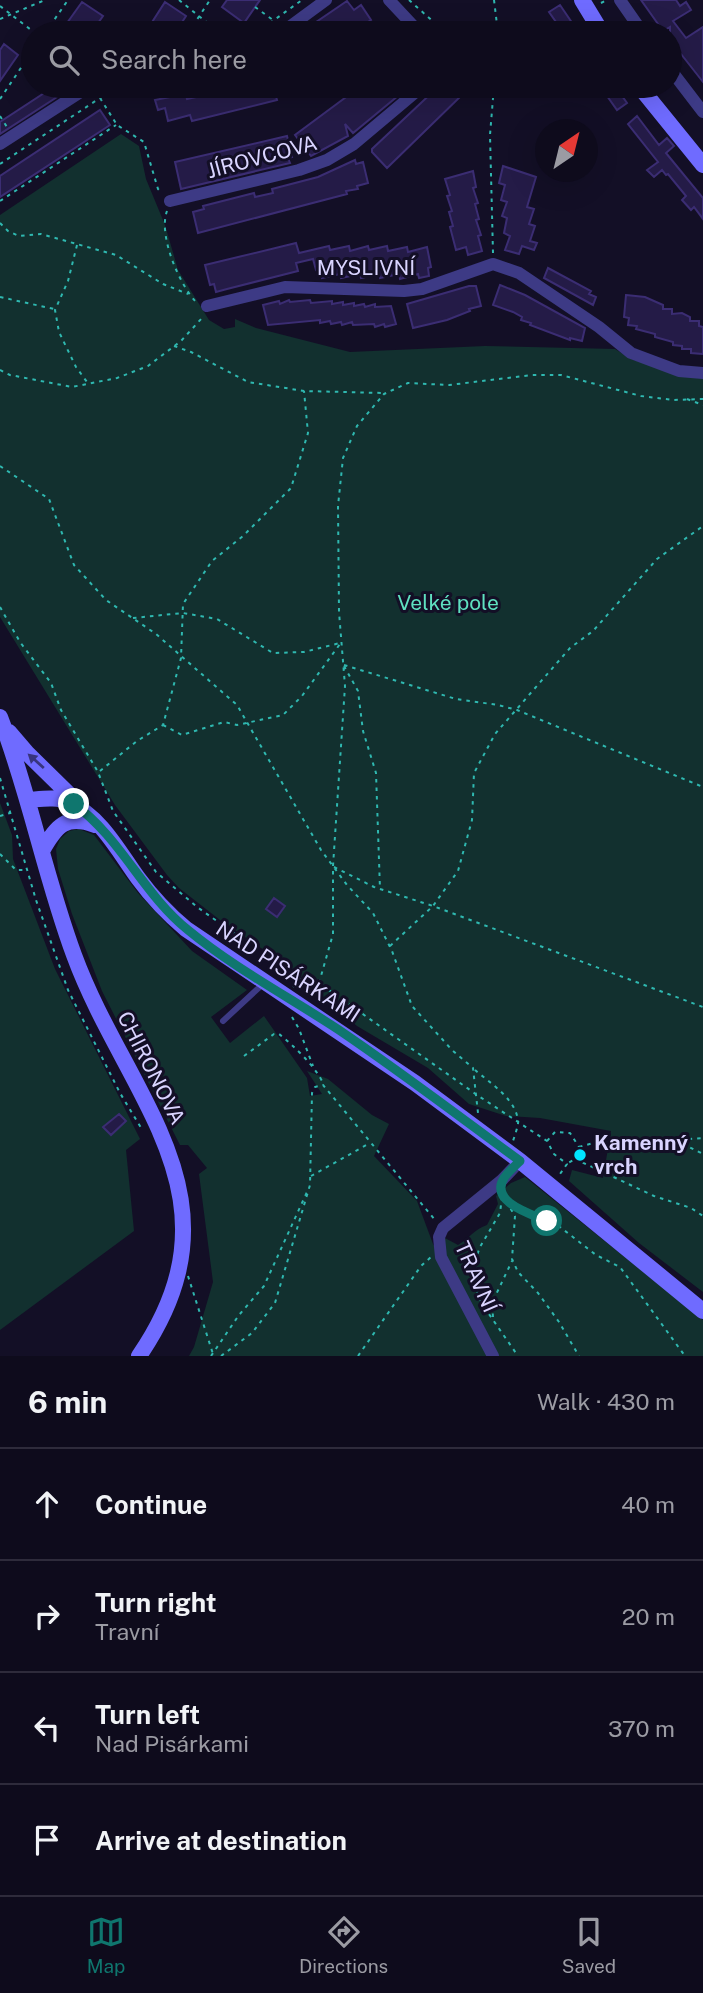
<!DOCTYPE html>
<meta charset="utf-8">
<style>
body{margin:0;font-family:"Public Sans",sans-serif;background:#1c1929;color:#f1f3f6}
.compass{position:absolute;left:535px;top:119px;width:63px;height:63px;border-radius:50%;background:#0e0b1c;box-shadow:0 7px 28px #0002;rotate:35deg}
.stop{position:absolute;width:21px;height:21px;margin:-16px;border:5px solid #0f766e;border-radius:50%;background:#fff}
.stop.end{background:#0f766e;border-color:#fff;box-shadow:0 2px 7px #0008}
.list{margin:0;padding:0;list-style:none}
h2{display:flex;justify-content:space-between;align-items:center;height:91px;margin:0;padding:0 28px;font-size:30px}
h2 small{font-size:23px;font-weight:400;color:#9b9ba3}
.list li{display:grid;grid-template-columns:46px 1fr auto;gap:21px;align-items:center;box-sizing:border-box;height:112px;padding:0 28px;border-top:2px solid #2e2b3b}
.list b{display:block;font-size:26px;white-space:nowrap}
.list p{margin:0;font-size:23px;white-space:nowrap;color:#9b9ba3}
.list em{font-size:23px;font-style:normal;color:#9b9ba3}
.icon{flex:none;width:38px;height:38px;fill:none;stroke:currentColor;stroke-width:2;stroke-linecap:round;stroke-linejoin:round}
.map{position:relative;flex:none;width:703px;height:1356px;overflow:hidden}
.search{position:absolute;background:#0e0b1c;box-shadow:0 7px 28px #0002;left:21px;right:21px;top:21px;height:77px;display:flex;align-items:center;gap:18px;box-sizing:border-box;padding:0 24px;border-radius:38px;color:#9b9ba3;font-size:26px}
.sheet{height:539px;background:#0e0b1c}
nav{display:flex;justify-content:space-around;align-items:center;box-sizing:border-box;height:98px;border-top:2px solid #2e2b3b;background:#0e0b1c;font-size:19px;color:#9b9ba3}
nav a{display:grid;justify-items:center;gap:4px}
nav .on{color:#0f766e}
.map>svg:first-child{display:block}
</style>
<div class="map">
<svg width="703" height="1356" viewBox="0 0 703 1356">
<rect width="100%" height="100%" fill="#130f26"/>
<path fill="#12302f" d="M121,134l18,12 7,33 19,46 13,45 31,50 15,9 11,-2v-8l21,9 94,24 135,-6 130,3 18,11 70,18v914l-64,-49 -70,-62 3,-11 31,8 8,-47 -71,-13 -34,-2 -37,-12 -41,-36 -71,-42 -68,-59 -69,-47 -41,-32 -12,-13 -52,-70 -115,-188v-402z
M0,803l12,32 1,24 42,110 85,170 -14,11 8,81 -134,99z
M79,829l15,6 44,58 54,58 55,39 -36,27 19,26 34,-27 43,62 3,18 12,-2 -15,-23 21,8 44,36 17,9 -15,32 43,45 16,43 57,112h-301l5,-9 19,-65 -14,-108 8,-6 -19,-23h-8l-78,-154 -30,-77 -14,-45 -2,-20 4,-10 9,-8z
M525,1177l178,143v36h-207l-53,-101v-18l15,8c12,-7 15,-15 29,-20l11,-21 -2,-8 15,-13z"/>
<path fill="#241b47" stroke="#3b2d73" stroke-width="2" d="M227,0h33l-16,23 -22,-16z
M641,0h35l4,6 6,-4 5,8 -18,11 13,17 17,-11v55l-33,-42v-13l-7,4z
M347,1l7,9 7,-5 10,15 -21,13h-50z
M82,2l21,14 -12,17h-25l-4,-3z
M165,2l21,14 -11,17h-24l-4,-3z
M560,5l19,28h-41l18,-11 -7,-10z
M4,44l14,11 -18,26v-31z
M55,86h19l-74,48v-12z
M245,86h23l2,5 4,-1 3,10 -85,21 -2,-6 -22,6 -3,-13 -7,2 -3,-10 25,-5h6l1,4z
M361,86h49l-57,47 -8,-9 3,12 -37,20 -16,-21z
M439,86h26l-5,5 3,3 -76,74 -15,-16v-3z
M600,86h15l12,17 -10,7z
M100,110l10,15 -110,72v-21z
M637,116l22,29 8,-7 7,8 -8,7 37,45v21l-9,-12 -3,3 -9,-10 4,-4 -18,-22 -2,1 -4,-5 -8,7 -7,-7 11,-8 -30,-38z
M287,136l5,21 -4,1 2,5 -109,26 -6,-27z
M355,160l1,4 7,-2 5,21 -11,3 1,3 -12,2 1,3 -149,39 -5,-21 11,-3 -1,-3 51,-13 1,4 18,-4 -1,-4 46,-12z
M503,166l33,11 -9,30 7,2 -5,15 6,2 -5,15 7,2 -3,7 -12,-4 -3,8 -14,-4 5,-14 -6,-3 3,-15 -5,-2 5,-14 -6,-2 4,-15 -6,-2z
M473,171l3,16 -3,1 5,15 -3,1 4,15 -3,1 5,15 -3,1 4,15 -14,4 -2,-8 -10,3 -6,-23 3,-1 -4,-14 3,-1 -5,-15 3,-1 -5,-16z
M296,243l3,10 30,-7 1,4 19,-4 1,5 18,-5 1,4 18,-4 1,5 19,-4 1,5 19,-5 4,20 -3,1 1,8 -10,2 -1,-4 -18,5 -1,-5 -19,4 -1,-4 -18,4 -1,-4 -19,4 -1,-4 -18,4 -2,-9 -4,1 -3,-11 -17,4 2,8 -71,18 -11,3 -2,-8 -4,1 -5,-20z
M548,268l43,23 -2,3 7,3 -3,8 -49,-27z
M500,285l25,10 60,33 -3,13 -12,-3v2l-40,-15 1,-2 -10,-3 1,-3 -9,-5 -20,-7z
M469,286h7l5,20 -12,3 1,2 -23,9 -34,8 -6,-24z
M626,295l19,2 18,8v4h9v5l10,-1 8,4v4h9v5l4,1v27l-12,-1v-4h-9v-3l-9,-1v-3l-18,-5v-3l-19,-5 1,-3 -9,-1 1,-7 -5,-1z
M289,300l1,2 20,-2 1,3 21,-2v3l11,-2v3l11,-2v3l10,-2 1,3 10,-3v3l16,-1 5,18 -11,3 -1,-3 -9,3 -1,-3 -21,1 -1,-3 -10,3 -1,-3 -10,2 -1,-3 -10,2v-3l-52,5 -5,-20 16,-4 1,3z
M274,898l11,8 -8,11 -11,-8z
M119,1114l7,7 -15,14 -8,-8z"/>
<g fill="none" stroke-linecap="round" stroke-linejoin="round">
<path stroke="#2fb8b0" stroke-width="2" stroke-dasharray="3.5 5" stroke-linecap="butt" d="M179,0l41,33
M409,0l37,33
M494,0l4,33
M601,3l6,-3
M0,6l35,27
M255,7l18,13
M0,19l45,-19
M45,33l23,-33
M188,33l22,-33
M256,33l46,-33
M488,86l4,5
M100,98l17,27 27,17 14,47 3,3
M0,99l33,-49
M0,116l7,11
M0,164l100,-66 23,-12
M0,201l116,-76
M167,211c-9,24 12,73 29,91
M0,223l8,8 11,5 22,-2 75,21 47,29 25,10
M77,245l-9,36 -13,29 4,22 17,35 11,15
M493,253l-3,-118 4,-49
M0,297l54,12
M174,346l17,6 57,30 56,9 79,2
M0,370l10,5 62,12 45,-9 31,-12 33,-25 21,-23
M687,399l16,6
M0,466l49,33 25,66 32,35 50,34 81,71 84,145 26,35 26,28 19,38 20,55 40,44 21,18 5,45
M0,607l20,35 31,41 10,27 37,62 15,39 43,61 41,35 91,64 31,12 158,112 70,46 7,13 13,10 -7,10
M133,618l50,-5 34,6 56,34 31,-1 36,-9
M344,665l112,34 42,6 19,5 186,77
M344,666l14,25 5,40 13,42 4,116
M163,725l19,10 42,-13 13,3 46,-10 19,-19 38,-52
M100,771l37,-30 26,-16 18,-67 2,-54 29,-43 31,-25 48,-48 17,-55 -4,-42
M0,778l36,122 32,90 52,103 23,38
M0,816l10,-3
M0,854l16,16h11
M334,867l40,20 59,19 270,101
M390,946l43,-40 25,-35 14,-51 2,-47 21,-39 75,-86 23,-17 64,-72 46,-33
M319,983l14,-49v-68l12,-180 -6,-74 -1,-106 5,-48 14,-32 27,-32 24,-11 41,2 83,-10h29l80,21 33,4 29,-1
M293,987l8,-9
M292,1017l7,12 14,37
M244,1056l30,-22h5c12,9 40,36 44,50
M475,1070c15,13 44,31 43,54 -1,5 -3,11 -5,17
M675,1140l28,14
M547,1141l8,-9 15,1 9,14 -4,12 -7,4
M579,1147l18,-5 32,1 74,-5
M575,1159l79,37 37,12 12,8
M311,1176l59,-33
M502,1194l13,22 -3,43 6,13 20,21 21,29 20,34
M502,1197l-2,16 -20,34 -4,11 2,14 -3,14 7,18 36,52
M505,1199l55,28 36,28 24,12 65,89
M547,1221v-7l8,-5
M188,1276l25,78
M493,1317l-1,-14 20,-42
M211,1356l28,-41 25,-29 43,-94
M221,1356l31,-23 23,-30 35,-118 2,-92 3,-6 8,-2 112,135
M358,1356l63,-90 10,-9"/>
<path stroke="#3d3a85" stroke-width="6" d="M223,1021l41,-38"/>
<path stroke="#3d3a85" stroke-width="12" d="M389,0l31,33
M620,0l23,33
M281,33l45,-33
M670,69l33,43
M0,144l90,-58
M170,201l129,-31 28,-10 27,-16 69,-58
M207,306l78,-19 119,4 18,-2 71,-25 26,9 80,54 32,26 48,18 24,2
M493,1356l-52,-99 -2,-20 4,-9 59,-48 18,-19"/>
<path stroke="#6f6bff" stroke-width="16" d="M582,0l20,33
M639,86l64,79
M0,717c30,78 45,160 74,238 53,144 174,242 65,401
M9,732l18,21 54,53
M28,800c14,-1 29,-4 42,3 31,14 49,49 68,75 14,19 30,36 48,51l229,154 105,78 183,150
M42,851c14,-25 24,-37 53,-26"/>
</g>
<defs><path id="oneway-solid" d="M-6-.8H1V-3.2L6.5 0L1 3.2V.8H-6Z" transform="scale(1.75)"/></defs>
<use fill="#38347d" href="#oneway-solid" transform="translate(36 761) rotate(-138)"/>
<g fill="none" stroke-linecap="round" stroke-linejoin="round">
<path stroke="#0f766e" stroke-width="9" d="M74,804c47,34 69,90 114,126 46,38 101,67 151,100 62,42 121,87 181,131 -5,5 -12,11 -16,17 -15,24 27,36 43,43"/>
</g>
<circle fill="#00e5ff" stroke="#130f26" stroke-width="2.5" cx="580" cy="1155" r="7"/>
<g text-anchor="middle" stroke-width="6" stroke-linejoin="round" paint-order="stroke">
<g font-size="21" fill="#d9d4ff" stroke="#130f26">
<text transform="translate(262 157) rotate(-15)" y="7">JÍROVCOVA</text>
<text x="366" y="275">MYSLIVNÍ</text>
<text transform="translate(288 972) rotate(33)" y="7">NAD PISÁRKAMI</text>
<text transform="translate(151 1068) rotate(63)" y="7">CHIRONOVA</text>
<text transform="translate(476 1277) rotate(66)" y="7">TRAVNÍ</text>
</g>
<g font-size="21" fill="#5fe0c0" stroke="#130f26">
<text x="448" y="610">Velké pole</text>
</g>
<g font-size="21" font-weight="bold" fill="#d9d4ff" stroke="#130f26" text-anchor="start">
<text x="594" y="1150">Kamenný<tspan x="594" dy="24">vrch</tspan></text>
</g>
</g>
</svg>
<svg class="compass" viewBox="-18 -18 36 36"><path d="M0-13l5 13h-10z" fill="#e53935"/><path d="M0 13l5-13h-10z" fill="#9b9ba3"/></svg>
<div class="stop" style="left:547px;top:1221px"></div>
<div class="stop end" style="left:74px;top:804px"></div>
<div class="search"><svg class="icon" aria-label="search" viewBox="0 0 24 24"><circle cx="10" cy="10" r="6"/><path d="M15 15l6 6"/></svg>Search here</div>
</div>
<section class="sheet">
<h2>6 min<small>Walk · 430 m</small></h2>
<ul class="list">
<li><svg class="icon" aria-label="ahead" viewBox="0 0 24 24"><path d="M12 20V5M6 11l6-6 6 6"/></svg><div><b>Continue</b></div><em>40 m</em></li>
<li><svg class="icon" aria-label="right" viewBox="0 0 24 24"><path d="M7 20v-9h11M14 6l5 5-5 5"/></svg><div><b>Turn right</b><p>Travní</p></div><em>20 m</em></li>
<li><svg class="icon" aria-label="left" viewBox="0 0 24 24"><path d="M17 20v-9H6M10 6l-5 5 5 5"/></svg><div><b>Turn left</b><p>Nad Pisárkami</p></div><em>370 m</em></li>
<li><svg class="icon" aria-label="arrive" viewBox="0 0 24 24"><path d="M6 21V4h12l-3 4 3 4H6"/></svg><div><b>Arrive at destination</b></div></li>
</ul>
</section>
<nav>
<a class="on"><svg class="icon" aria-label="map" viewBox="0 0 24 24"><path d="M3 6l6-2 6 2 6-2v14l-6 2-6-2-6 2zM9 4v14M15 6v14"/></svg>Map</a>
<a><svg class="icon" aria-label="directions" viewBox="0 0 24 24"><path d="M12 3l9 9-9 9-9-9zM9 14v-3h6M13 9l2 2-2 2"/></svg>Directions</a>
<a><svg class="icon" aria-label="saved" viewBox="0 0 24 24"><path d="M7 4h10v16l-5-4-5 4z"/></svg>Saved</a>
</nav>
